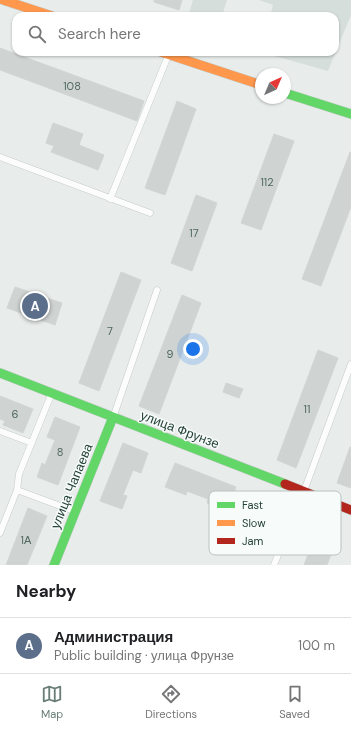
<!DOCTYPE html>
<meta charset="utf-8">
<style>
body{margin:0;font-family:"DM Sans",sans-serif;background:#f2f2f2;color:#202124}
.compass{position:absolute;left:255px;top:68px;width:36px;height:36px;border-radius:50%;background:#fff;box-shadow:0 1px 3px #0004;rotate:44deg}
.you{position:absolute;left:193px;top:349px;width:14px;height:14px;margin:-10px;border:3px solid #fff;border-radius:50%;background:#1a73e8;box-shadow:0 0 0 6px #1a73e833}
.badge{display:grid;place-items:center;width:26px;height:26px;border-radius:50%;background:#697e78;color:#fff;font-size:13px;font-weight:700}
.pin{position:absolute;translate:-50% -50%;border:2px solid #fff;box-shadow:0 1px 4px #0006}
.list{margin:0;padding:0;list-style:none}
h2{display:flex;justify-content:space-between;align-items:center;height:52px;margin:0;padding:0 16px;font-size:17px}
h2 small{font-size:13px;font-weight:400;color:#757577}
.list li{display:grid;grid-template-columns:26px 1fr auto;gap:12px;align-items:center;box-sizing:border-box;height:56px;padding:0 16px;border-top:1px solid #e0e0e0}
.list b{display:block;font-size:15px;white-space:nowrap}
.list p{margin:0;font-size:13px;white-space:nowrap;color:#757577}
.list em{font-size:13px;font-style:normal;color:#757577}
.icon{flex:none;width:22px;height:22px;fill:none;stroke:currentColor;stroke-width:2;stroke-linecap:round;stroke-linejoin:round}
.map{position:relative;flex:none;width:351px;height:565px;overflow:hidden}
.search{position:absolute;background:#fff;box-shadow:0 1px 3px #0004;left:12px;right:12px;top:12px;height:44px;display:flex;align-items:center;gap:10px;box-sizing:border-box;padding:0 14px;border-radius:12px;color:#757577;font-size:15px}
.sheet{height:108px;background:#fff}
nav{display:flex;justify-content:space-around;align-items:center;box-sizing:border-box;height:56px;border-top:1px solid #e0e0e0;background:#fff;font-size:11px;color:#757577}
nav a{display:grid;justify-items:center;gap:2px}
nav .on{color:#697e78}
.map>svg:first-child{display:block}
</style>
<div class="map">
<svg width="351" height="565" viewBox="0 0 351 565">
<rect width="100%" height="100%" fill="#e8edeb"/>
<path fill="#d6dedb" d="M193,0h34l-5,16h-34z
M259,0h92v15l-23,56 -68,-19h75v-36h-65l3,-11z"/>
<path fill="#cfd4d2" stroke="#d1d6d4" d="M154,0h28l-3,10 -25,-8z
M0,48l144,53 -7,20 -137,-51z
M177,101l19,8 -31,86 -20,-7z
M53,123l30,11 -4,11 25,10 -6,15 -47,-18 3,-6 -8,-3z
M274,134l20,7 -33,89 -20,-7z
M350,152h1v55l-30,79 -19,-7z
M196,195l21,8 -25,68 -21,-8z
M121,272l20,8 -42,111 -20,-8z
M15,287l47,16 -7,22 -48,-17z
M182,295l19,8 -42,111 -20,-8z
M318,350l20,8 -42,110 -19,-8z
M226,383l17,6 -4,9 -16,-6z
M0,396l33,13 -10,24 -20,-8 2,-4 -5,-2z
M55,417l25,10 -22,58 -21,-8 5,-14 3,2 10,-25 -8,-3z
M123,443l25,10 -7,20 -8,-3 -10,25 4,1 -5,13 -22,-8z
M350,447h1v41l-14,-5z
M175,463l61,24 -9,24 -20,-8 1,-4 -21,-8 -1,4 -21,-8z
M28,508l19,8 -20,49h-21z
M320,523l20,8 -13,34h-23z"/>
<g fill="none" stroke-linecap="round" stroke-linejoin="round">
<defs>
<path id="lane" d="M0,157l150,56
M110,199l58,-143
M114,415l43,-125
M0,431l32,12
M17,490l57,21
M0,533l17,-43 2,-16 32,-79
M274,565l30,-74 47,-127"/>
<path id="fast" d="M285,93l66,21
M0,373l285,111
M54,565l59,-148"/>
<path id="slow" d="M3,0l49,16
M161,52l100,33"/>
<path id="jam" d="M285,484l66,26"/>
</defs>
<use href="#lane" stroke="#c5cac8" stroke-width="7"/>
<use href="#fast" stroke="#c3cbc8" stroke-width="10"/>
<use href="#slow" stroke="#c3cbc8" stroke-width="10"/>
<use href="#jam" stroke="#c3cbc8" stroke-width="10"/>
<use href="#lane" stroke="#fcfcfc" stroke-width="6"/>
<use href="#fast" stroke="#63d668" stroke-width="9"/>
<use href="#slow" stroke="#ff974d" stroke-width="9"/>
<use href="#jam" stroke="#b3261e" stroke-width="9"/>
</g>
<g text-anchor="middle" stroke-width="3" stroke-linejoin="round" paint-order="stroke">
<g font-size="11" fill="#506761">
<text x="72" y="90">108</text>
<text x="267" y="186">112</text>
<text x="194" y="237">17</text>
<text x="110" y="335">7</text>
<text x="170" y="358">9</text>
<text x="307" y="413">11</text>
<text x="15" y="418">6</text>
<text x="60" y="456">8</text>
<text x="26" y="544">1А</text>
</g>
<g font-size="13" fill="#24423a" stroke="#f7fbf9">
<text transform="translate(180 429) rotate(21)" y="5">улица Фрунзе</text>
<text transform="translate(71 486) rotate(-68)" y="5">улица Чапаева</text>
</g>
</g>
<rect x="209" y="491" width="132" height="64" rx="6" fill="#f7fbf9" stroke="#b8c4c0" stroke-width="1"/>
<rect x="217" y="502" width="18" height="6" fill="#63d668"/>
<rect x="217" y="520" width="18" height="6" fill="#ff974d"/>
<rect x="217" y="538" width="18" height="6" fill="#b3261e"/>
<g font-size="11" fill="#24423a">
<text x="242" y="509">Fast</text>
<text x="242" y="527">Slow</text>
<text x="242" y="545">Jam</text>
</g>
</svg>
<svg class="compass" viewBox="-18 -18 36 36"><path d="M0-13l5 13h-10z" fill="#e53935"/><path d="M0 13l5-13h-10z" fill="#757577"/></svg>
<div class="you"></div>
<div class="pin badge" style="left:35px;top:306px;background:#5c6f8a">A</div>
<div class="search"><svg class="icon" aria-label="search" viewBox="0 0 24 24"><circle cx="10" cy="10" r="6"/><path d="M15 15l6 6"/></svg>Search here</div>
</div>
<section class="sheet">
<h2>Nearby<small></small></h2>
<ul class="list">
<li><span class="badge" style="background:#5c6f8a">A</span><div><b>Администрация</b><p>Public building · улица Фрунзе</p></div><em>100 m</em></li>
</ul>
</section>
<nav>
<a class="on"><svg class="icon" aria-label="map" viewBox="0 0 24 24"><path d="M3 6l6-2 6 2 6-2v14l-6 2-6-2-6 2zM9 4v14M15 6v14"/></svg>Map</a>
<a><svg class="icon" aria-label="directions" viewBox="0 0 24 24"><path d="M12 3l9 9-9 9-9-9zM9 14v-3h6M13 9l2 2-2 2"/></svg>Directions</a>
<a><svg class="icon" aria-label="saved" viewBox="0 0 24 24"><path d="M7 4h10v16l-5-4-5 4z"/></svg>Saved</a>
</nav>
